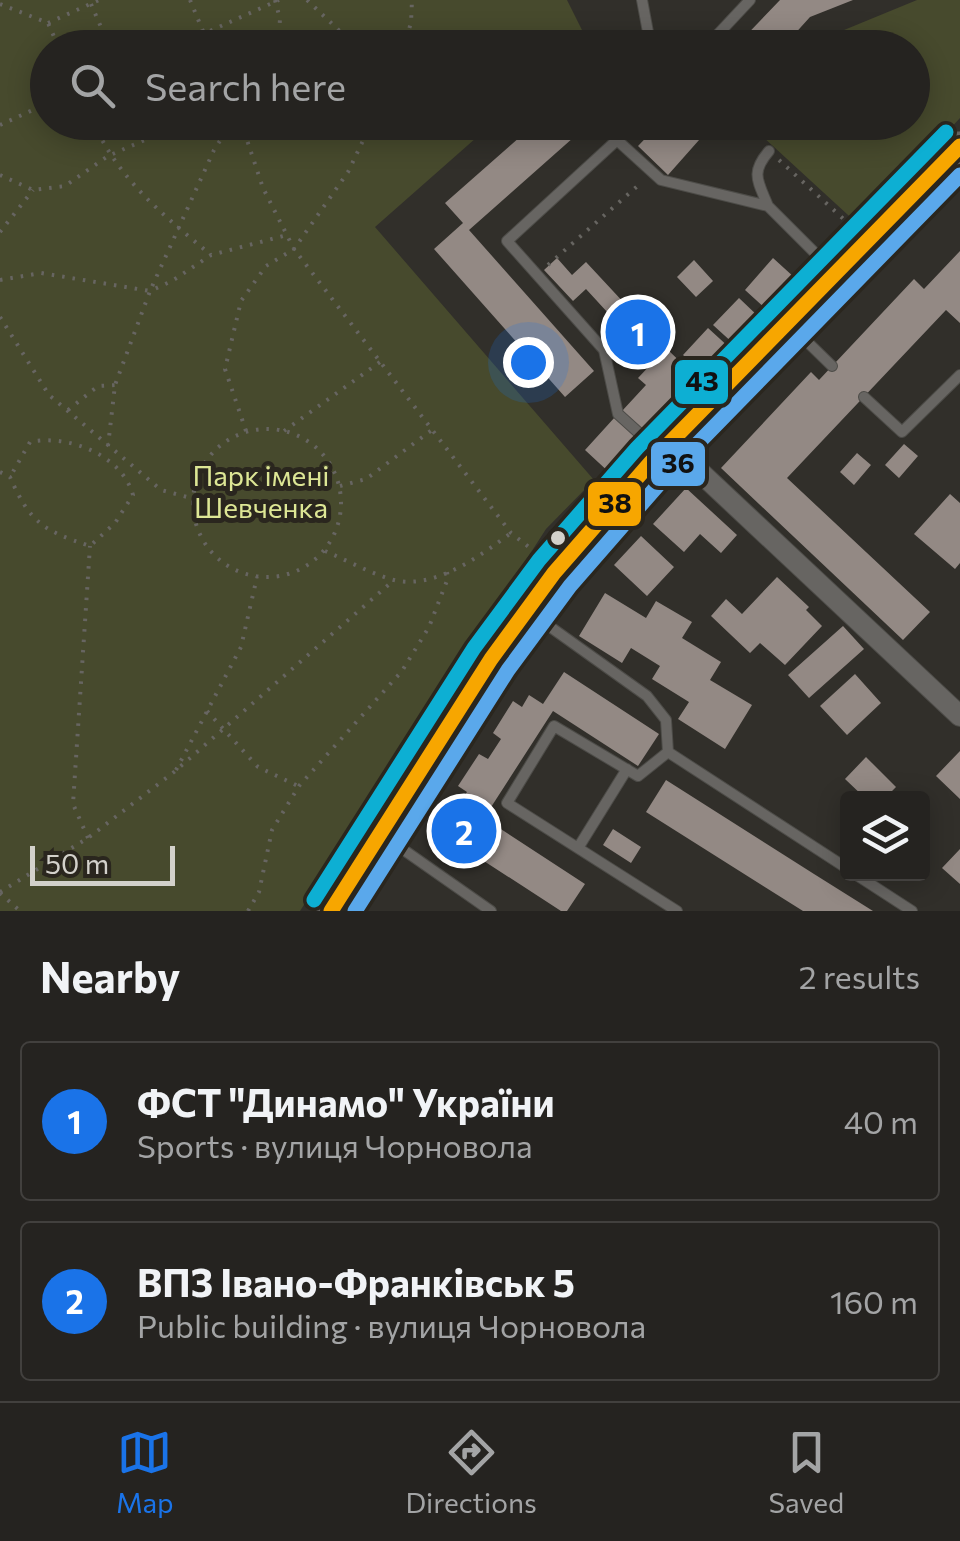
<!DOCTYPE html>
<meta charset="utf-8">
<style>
body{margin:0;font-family:Commissioner,sans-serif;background:#312f2d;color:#f1f3f6}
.controls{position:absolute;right:30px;bottom:30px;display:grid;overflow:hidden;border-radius:10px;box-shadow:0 5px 25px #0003}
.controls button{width:90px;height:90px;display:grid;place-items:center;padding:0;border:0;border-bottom:2px solid #42403e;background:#252320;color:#f1f3f6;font:50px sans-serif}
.scale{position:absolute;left:30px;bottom:25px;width:145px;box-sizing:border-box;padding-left:10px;border:5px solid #d3d1cb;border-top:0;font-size:28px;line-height:35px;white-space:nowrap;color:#d3d1cb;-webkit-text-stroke:8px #2a261e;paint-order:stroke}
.you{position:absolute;left:528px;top:362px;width:35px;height:35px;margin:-25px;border:8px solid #fff;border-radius:50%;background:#1a73e8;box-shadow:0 0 0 15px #1a73e833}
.badge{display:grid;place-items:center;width:65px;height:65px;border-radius:50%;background:#1a73e8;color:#fff;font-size:32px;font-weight:700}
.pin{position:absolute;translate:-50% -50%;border:5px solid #fff;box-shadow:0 2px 10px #0006}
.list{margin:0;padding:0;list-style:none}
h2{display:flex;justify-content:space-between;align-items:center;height:130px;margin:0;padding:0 40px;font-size:42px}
h2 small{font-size:32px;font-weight:400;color:#a3a4a5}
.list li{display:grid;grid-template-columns:65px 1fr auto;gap:30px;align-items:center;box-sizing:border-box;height:160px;margin:0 20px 20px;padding:0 20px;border:2px solid #42403e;border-radius:10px}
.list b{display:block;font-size:38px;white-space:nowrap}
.list p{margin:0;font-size:32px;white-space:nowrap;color:#a3a4a5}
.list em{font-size:32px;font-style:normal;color:#a3a4a5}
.icon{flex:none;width:55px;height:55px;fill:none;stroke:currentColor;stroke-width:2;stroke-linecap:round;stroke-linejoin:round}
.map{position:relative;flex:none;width:960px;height:911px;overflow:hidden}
.search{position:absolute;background:#252320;box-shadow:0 5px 25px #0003;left:30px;right:30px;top:30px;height:110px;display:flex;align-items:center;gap:25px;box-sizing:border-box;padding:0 35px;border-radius:55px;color:#a3a4a5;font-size:38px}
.sheet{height:490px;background:#252320}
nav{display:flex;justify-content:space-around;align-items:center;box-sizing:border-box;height:140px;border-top:2px solid #42403e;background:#252320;font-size:28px;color:#a3a4a5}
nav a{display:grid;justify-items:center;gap:5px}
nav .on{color:#1a73e8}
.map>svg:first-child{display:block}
</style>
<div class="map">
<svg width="960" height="911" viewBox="0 0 960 911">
<rect width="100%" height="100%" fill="#312f2a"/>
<path fill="#474a2d" d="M0,0h567l20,40 -9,8h-530v74l445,1 -118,104 219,253 -48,49 -246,382h-300z
M917,0h43v118l-100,108 -110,-101 2,-3h160v-74l-94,-1 9,-10z"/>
<path fill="#938984" d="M780,0h73l-43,17 -28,31h-48z
M537,122h54l-122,108 125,141 -29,26 -131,-148 29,-26 -18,-20z
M661,122h54l-47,53 -30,-29z
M960,251v72l-14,-13 -159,168 143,134 -27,28 -182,-172 90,-96 8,8 95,-101 10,10z
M557,258l15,17 14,-13 80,86 32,31 -51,56 -25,-24 24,-26 -8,-7 15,-16 -67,-73 -13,12 -29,-31z
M773,258l22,20 -28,32 -22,-20z
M694,260l19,21 -17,16 -19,-20z
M739,298l21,20 -25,27 -22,-20z
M708,328l23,21 -25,28 -23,-22z
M615,417l27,25 -30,33 -27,-25z
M904,444l14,12 -19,22 -14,-13z
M857,453l14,12 -17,20 -14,-13z
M686,488l51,47 -16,18 -21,-19 -16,18 -31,-28z
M950,494l10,9v60l-5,6 -41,-35z
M641,536l33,31 -27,29 -33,-31z
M777,577l32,30 -3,3 16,16 -37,39 -25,-22 -10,10 -39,-37 15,-17 16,15z
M605,593l41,25 10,-17 36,21 -10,16 39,24 -11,18 42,25 -27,44 -47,-30 11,-17 -37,-23 8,-13 -29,-18 -9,15 -43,-27z
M843,626l21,23 -55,49 -21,-23z
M564,672l95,62 -21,32 -85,-55 -69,107 101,66 -18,27h-6l-111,-72 20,-30 -10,-6 7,-11 -9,-6 21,-32 9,5 13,-20 -8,-6 20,-32 9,6 7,-12 14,9z
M855,674l26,29 -34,32 -27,-29z
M960,751v48l-24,-23z
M866,757l30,30 -11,11h-20l-20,-19z
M666,780l148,94 59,37h-70l-157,-99z
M613,829l28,18 -10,16 -28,-18z
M960,849v35l-18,-16z"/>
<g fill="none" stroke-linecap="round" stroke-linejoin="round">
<defs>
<path id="lane" d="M642,0l9,48
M705,48l45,-48
M634,122l-17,18 44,40 107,26 67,67
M617,140l-110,101 97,109 14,64 42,38
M768,206c-10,-25 -18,-33 1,-55
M790,325l42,41
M864,397l38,35 58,-57
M528,611l119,85 19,24 2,32 180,117
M668,752l-30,24 -84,-50 -47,77 170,108
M381,834l110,77
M578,848l49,-79
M855,874l57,37"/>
<path id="street" d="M670,444l290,272"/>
<path id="secondary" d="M331,911l160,-252 63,-86 97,-111 309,-316"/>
</defs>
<use href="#lane" stroke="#4d4c48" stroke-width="12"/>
<use href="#street" stroke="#4d4c48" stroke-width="22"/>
<use href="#secondary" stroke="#4d4c48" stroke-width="30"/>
<path stroke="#676561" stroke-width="4" stroke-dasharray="2.5 8" stroke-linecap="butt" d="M190,0l20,48
M275,0l5,19 -2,29
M307,0l39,37 17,11
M0,4l48,19 11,25
M91,4l19,44
M48,23l51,-23
M172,48l107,-48
M403,48l8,-25 1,-23
M93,122c27,59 69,92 118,133
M143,122l6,14
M241,122l22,66 31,61 217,284 28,22
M739,122l22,21
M0,125l48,-22
M779,160l70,64
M0,175l33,15 32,-4 43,-30 78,-34
M0,232l33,-42
M548,265l94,-83
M0,280l41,-7 109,18 64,-141 18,-28
M0,317l49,78 112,95 30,8
M68,410l30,-24 17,-1
M193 503a74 74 0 1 1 148 0a74 74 0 1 1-148 0Z
M246,431l-21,-62 16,-68 25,-35 28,-17 54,-77 24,-50
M284,431l96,-69
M108,446l7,-61 35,-94 22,-10 39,-26 76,-20
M0,472l10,5c20,46 34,54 80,69l25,-23 18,-28c-11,-40 -65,-61 -103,-53l-20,35
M340,486l26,-7 66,-49
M325,551c21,9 43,21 65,28 42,13 90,-23 121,-46
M207,711l51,56 40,19
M176,770l65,-123 16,-70
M88,838l-15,-34 17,-258
M0,892l88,-54 86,-66 220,-192
M0,893l20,18
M248,911l11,-19 13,-62 27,-44 103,-115 27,-44 19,-49 -1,-6"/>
<use href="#lane" stroke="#676562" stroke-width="10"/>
<use href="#street" stroke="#676562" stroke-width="20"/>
<use href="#secondary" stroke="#676562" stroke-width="28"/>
<defs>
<path id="bus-1" d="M331,911l160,-252 63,-86 97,-111 309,-316"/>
<path id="bus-2" d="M355,911l153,-241 62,-84 96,-110 294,-301"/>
<path id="bus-3" d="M314,900l160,-252 65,-88 98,-112 309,-316"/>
</defs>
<use href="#bus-1" stroke="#2a261e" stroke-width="22"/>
<use href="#bus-2" stroke="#2a261e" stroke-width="22"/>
<use href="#bus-3" stroke="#2a261e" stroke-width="22"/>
<use href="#bus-1" stroke="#f7a600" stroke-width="15"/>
<use href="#bus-2" stroke="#5aa8eb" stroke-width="15"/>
<use href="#bus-3" stroke="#0dafd3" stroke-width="15"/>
</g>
<circle fill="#d3d1cb" stroke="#2a261e" stroke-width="4" cx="558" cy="538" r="9"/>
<g text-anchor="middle" stroke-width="10" stroke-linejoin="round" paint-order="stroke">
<g font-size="28" fill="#dde695" stroke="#2a261e">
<text x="261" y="486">Парк імені<tspan x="261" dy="32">Шевченка</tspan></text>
</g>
</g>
<g stroke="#2a261e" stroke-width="4">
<rect x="673" y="358" width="57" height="48" rx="10" fill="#0dafd3"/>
<rect x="649" y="440" width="58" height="48" rx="10" fill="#5aa8eb"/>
<rect x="586" y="480" width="57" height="48" rx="10" fill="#f7a600"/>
</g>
<g font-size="28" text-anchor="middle" font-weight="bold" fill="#111">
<text x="702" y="391">43</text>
<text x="678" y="473">36</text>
<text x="615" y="513">38</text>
</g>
</svg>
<div class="controls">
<button><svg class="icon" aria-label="layers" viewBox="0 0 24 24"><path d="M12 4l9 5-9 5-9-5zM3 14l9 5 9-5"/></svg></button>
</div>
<div class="scale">50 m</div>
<div class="you"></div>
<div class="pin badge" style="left:638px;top:332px">1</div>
<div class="pin badge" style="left:464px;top:831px">2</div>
<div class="search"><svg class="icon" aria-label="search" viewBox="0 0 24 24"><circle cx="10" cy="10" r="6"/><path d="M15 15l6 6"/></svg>Search here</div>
</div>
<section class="sheet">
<h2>Nearby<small>2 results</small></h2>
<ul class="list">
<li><span class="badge">1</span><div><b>ФСТ &quot;Динамо&quot; України</b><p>Sports · вулиця Чорновола</p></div><em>40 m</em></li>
<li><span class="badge">2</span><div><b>ВПЗ Івано-Франківськ 5</b><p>Public building · вулиця Чорновола</p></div><em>160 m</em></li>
</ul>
</section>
<nav>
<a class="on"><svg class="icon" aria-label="map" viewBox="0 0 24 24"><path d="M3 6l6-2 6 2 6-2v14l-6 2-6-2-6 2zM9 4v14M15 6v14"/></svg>Map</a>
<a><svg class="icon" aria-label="directions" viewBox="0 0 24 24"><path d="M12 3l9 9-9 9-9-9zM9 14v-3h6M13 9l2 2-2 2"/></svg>Directions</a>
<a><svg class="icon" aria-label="saved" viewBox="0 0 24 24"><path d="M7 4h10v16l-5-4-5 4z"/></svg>Saved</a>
</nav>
